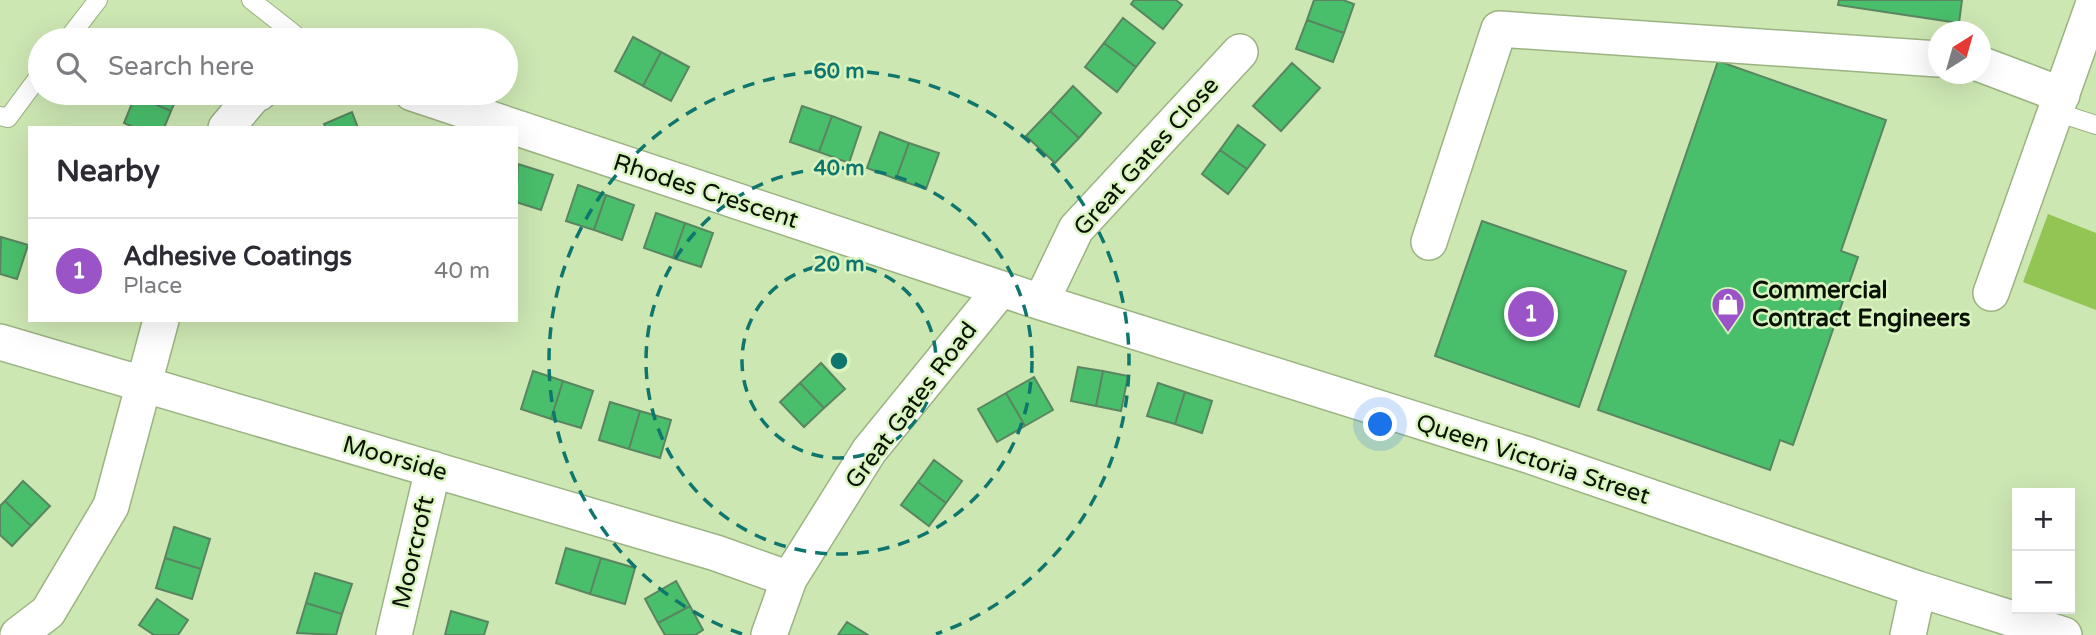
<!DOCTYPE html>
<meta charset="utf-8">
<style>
body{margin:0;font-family:"Varela Round",sans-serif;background:#f2f2f3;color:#2b2b33}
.controls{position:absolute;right:21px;bottom:21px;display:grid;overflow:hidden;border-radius:0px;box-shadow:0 7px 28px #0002}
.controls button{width:63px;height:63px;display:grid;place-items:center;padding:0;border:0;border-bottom:2px solid #e1e1e2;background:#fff;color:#2b2b33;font:35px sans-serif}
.compass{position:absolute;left:1928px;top:21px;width:63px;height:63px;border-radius:50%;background:#fff;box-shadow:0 7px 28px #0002;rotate:37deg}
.you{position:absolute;left:1381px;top:425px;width:24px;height:24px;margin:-18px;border:5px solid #fff;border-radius:50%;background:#1a73e8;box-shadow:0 0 0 10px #1a73e833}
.badge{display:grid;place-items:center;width:46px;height:46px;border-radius:50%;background:#9a54c8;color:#fff;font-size:23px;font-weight:700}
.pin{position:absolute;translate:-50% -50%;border:4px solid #fff;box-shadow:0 2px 7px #0006}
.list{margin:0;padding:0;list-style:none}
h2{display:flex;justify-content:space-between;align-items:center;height:91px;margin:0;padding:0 28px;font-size:30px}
h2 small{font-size:23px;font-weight:400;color:#7c7c81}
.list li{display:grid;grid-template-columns:46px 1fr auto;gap:21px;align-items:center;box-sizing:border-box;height:105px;padding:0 28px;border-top:2px solid #e1e1e2}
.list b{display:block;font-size:26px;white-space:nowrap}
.list p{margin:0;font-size:23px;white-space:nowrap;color:#7c7c81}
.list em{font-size:23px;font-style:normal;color:#7c7c81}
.icon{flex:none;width:38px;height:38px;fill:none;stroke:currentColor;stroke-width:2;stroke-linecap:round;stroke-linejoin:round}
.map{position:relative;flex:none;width:2096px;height:635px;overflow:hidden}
.search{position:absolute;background:#fff;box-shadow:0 7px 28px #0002;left:28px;top:28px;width:490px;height:77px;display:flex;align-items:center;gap:18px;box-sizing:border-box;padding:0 24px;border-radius:38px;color:#7c7c81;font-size:26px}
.panel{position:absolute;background:#fff;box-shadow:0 7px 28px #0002;left:28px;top:126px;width:490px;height:196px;border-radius:0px}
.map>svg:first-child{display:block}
</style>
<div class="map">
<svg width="2096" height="635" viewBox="0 0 2096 635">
<rect width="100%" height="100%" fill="#cde7b3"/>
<path fill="#92c553" d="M2048,214l48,19v77l-73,-28z"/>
<path fill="#4abf6b" stroke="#598561" stroke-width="2" d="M1134,0h42l6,5 -19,24 -32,-25z
M1314,0h29l11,4 -10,29 -37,-13z
M1839,0h123l-3,23 -121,-18z
M1123,18l32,25 -19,24 -32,-24z
M1307,20l37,13 -11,29 -37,-13z
M633,37l28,15 -18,34 -28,-15z
M1104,43l32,24 -19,25 -32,-25z
M661,52l28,15 -18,34 -28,-15z
M1718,61l168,59 -45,131 17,6 -65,188 -13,-5 -10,30 -172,-60z
M1292,63l28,25 -39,43 -28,-25z
M1073,86l28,27 -22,25 -29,-27z
M136,93h43l-8,18 -36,-15z
M135,96l36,15 -7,17h-29l-11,-5z
M802,106l30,10 -13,36 -29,-10z
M1050,111l29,27 -24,25 -29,-27z
M352,112l6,16h-32l-2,-4z
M832,116l29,11 -12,36 -30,-11z
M1238,125l27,20 -18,24 -27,-19z
M880,132l29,11 -13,36 -29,-11z
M909,143l30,10 -13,36 -30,-10z
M1220,150l27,19 -19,25 -26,-20z
M518,164l35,11 -12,35 -25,-8z
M578,185l28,10 -12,35 -28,-9z
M606,195l28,10 -12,35 -28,-10z
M656,213l29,10 -12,35 -29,-10z
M1482,221l144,50 -47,136 -144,-51z
M685,223l28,10 -12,34 -28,-9z
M1,237l27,8 -11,34 -17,-5z
M821,363l24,26 -21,19 -24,-25z
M1078,367l25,4 -7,35 -25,-5z
M533,371l30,10 -12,38 -30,-10z
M1103,371l25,5 -7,35 -25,-5z
M1034,377l19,33 -28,16 -19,-33z
M563,381l30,10 -12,37 -30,-9z
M800,383l24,25 -20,19 -24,-25z
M1158,383l27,9 -10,32 -28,-8z
M1185,392l27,9 -10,32 -27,-9z
M1006,393l19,33 -28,16 -19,-33z
M610,402l30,9 -11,38 -30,-9z
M640,411l31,9 -11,38 -31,-9z
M934,460l28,21 -16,22 -28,-21z
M23,481l27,25 -19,20 -26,-25z
M918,482l28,21 -17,23 -28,-21z
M5,501l26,25 -19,20 -12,-11v-29z
M174,527l36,12 -9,30 -36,-11z
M566,548l35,10 -11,36 -34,-11z
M165,558l36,11 -9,30 -36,-11z
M601,558l34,10 -10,36 -35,-10z
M315,573l37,11 -10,30 -36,-11z
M676,581l14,25 -32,17 -13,-24z
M157,599l31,21 -10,15h-24l-15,-10z
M306,603l36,11 -6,21 -39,-2z
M690,606l13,24 -8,5h-30l-7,-12z
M451,611l37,11 -4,13h-39z
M847,622l21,13h-30z"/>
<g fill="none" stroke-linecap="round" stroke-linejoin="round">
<defs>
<path id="service" d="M251,0l51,40
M67,40l31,-40
M2056,112l40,13
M0,116l8,2 32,-43"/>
<path id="minor" d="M1980,64l82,31
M412,93l629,209 487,153 390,134 146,46
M226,128l28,-33 5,-2
M1429,242l70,-213 439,30
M1991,293l104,-293
M1041,302l35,-73 164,-177
M0,342l716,211 73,26
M18,635l30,-23 63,-106 50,-186
M394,635l39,-166
M769,635l20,-56 80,-128 132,-162
M1908,635l10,-46"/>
</defs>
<use href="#service" stroke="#9bb382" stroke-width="20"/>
<use href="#minor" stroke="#9bb382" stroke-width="38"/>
<use href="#service" stroke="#fff" stroke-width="18"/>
<use href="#minor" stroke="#fff" stroke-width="35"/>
</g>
<g fill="none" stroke="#0f766e" stroke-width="3.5" stroke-dasharray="12 9">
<circle cx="839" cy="361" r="97"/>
<circle cx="839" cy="361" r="193"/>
<path d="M742 634A290 290 0 1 1 936 634"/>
</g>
<defs>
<symbol id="shop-pin" viewBox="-11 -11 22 30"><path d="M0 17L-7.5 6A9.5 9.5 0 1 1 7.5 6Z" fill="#9a54c8" stroke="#daf4c0"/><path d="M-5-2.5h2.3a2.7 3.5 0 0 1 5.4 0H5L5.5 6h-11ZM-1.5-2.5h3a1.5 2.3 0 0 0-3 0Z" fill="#fff"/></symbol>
</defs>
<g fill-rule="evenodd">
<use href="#shop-pin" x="1709" y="285" width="38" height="52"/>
</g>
<g text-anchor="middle" stroke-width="5" stroke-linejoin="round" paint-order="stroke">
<g font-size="24" fill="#091202" stroke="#daf4c0">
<text transform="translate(1146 156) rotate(-48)" y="8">Great Gates Close</text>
<text transform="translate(706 191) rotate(18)" y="8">Rhodes Crescent</text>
<text transform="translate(911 405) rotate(-53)" y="8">Great Gates Road</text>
<text transform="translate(395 458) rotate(16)" y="8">Moorside</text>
<text transform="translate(1533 459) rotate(18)" y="8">Queen Victoria Street</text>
<text transform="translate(413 552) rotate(-77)" y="8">Moorcroft</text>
</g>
<g font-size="24" font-weight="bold" fill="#091202" stroke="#daf4c0" text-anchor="start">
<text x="1752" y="298">Commercial<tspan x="1752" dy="28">Contract Engineers</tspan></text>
</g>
</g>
<circle cx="839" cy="361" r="10" fill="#0f766e" stroke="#daf4c0" stroke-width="3.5"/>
<g font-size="21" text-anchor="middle" font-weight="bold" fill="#0f766e" stroke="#daf4c0" stroke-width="5" stroke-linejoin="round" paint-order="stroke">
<text x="839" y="78">60 m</text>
<text x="839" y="175">40 m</text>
<text x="839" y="271">20 m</text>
</g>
</svg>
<div class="controls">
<button>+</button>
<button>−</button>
</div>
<svg class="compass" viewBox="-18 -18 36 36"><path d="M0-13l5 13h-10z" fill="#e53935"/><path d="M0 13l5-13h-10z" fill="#7c7c81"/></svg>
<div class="you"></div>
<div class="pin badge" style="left:1531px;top:314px">1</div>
<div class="search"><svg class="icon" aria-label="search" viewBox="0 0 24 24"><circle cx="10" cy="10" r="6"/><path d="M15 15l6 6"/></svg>Search here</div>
<section class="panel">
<h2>Nearby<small></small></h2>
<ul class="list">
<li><span class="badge">1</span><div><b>Adhesive Coatings</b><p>Place</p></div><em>40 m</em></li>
</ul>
</section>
</div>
